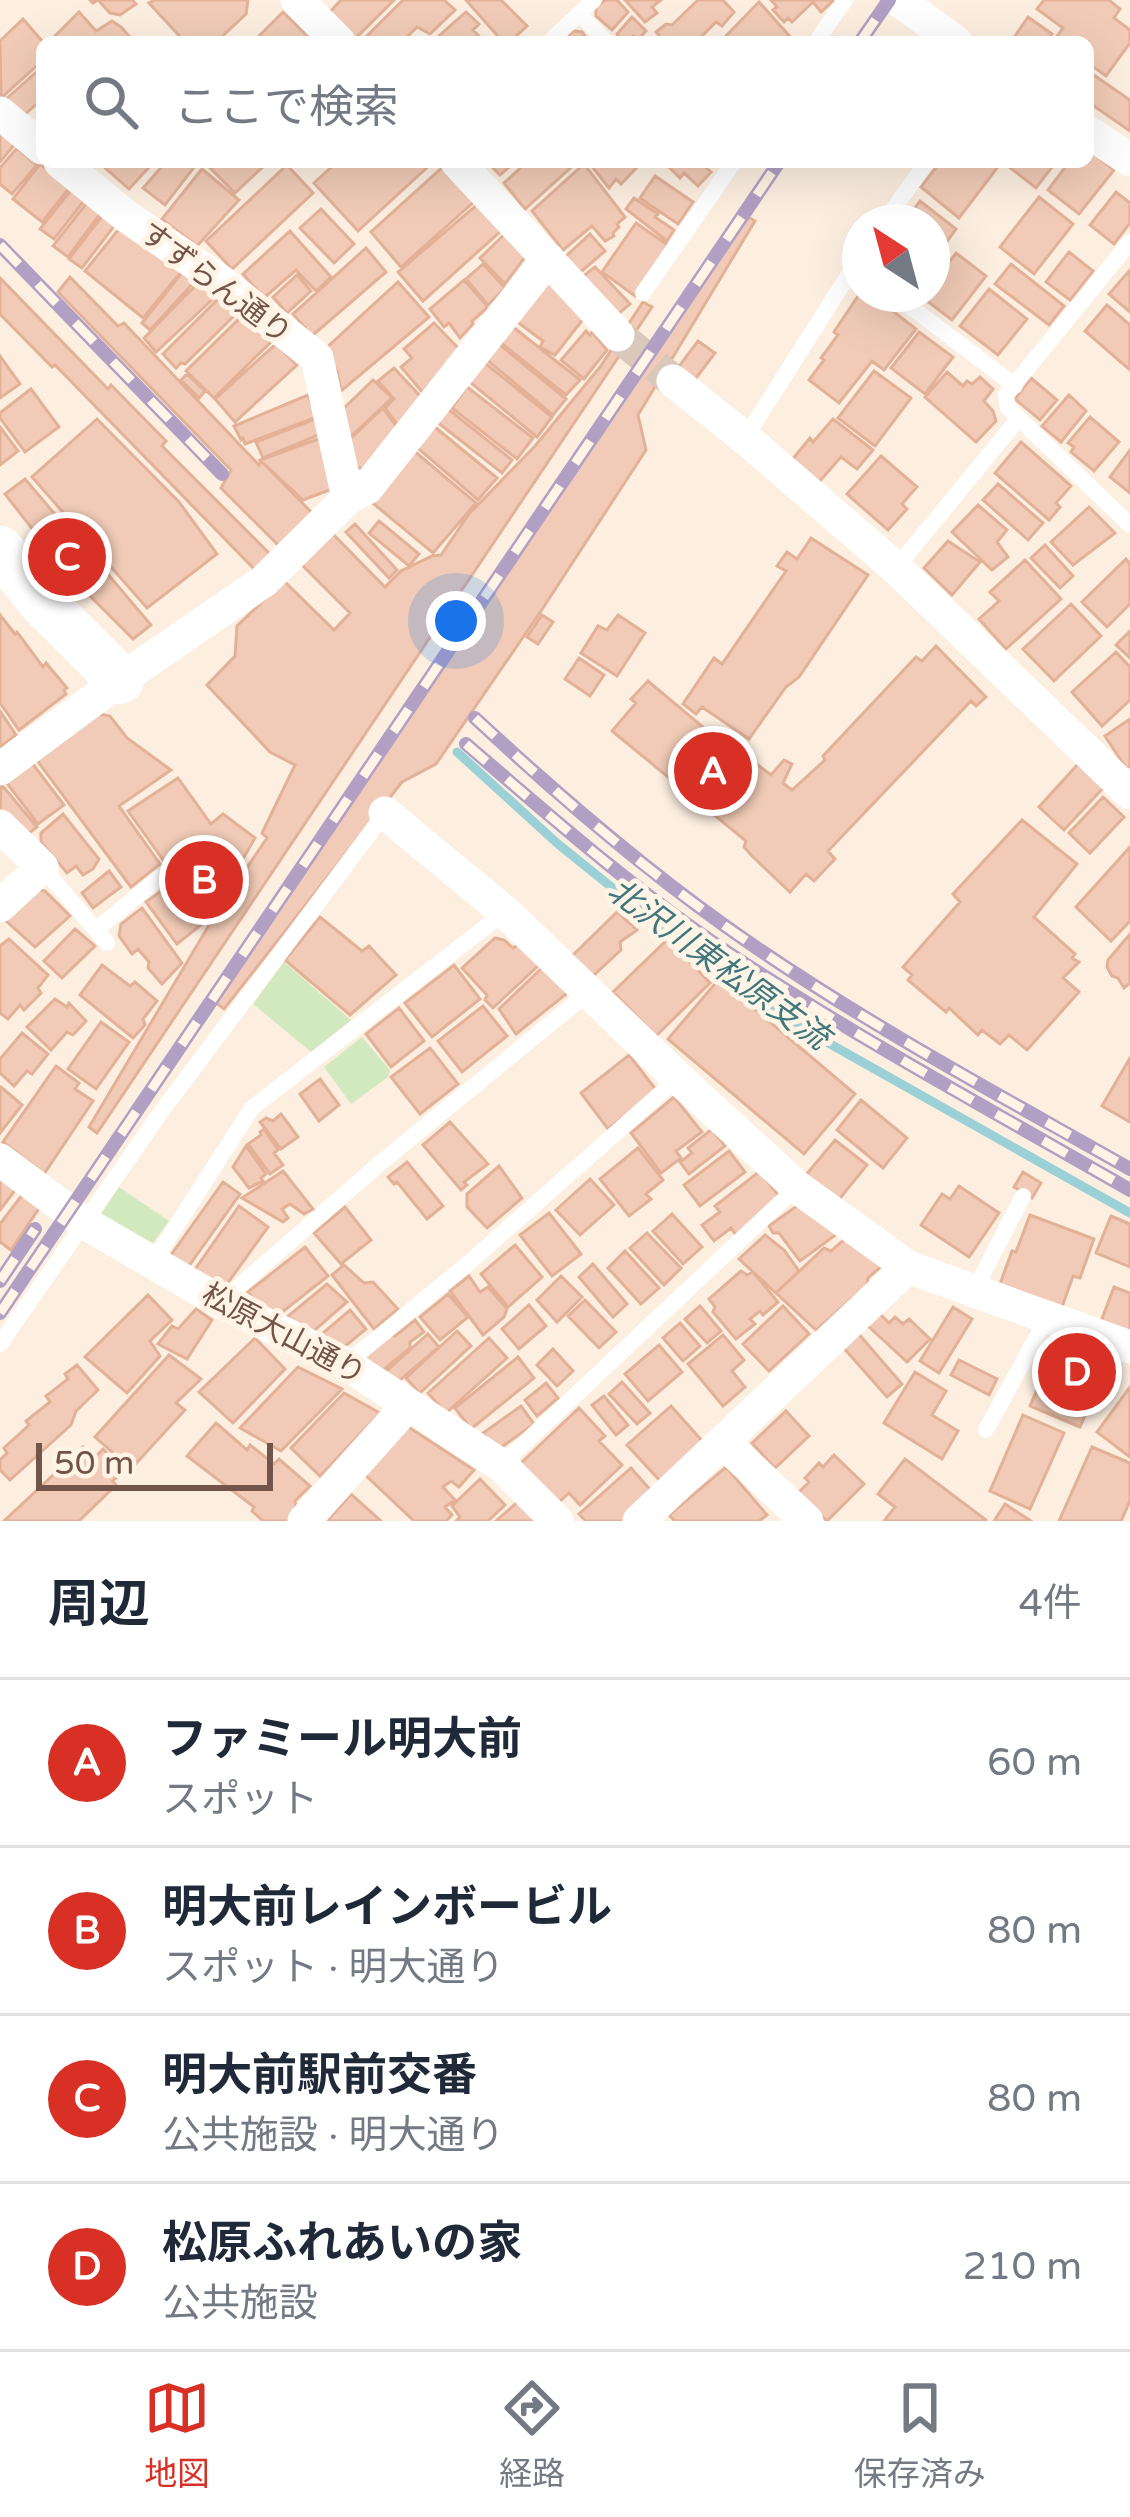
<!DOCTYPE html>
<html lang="ja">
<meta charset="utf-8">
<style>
body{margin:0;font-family:"Varela Round","Noto Sans JP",sans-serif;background:#f2f2f3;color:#1f2937}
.compass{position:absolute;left:842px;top:204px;width:108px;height:108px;border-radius:50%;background:#fff;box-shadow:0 12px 48px #0002;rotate:324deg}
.scale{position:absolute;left:36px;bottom:30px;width:237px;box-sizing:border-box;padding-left:12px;border:6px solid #725548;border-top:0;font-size:33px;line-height:42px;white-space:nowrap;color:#725548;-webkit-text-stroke:9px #fff4e5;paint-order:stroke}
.you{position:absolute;left:456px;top:621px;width:42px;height:42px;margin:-30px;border:9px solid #fff;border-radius:50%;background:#1a73e8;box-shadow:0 0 0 18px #1a73e833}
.badge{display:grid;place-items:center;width:78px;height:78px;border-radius:50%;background:#d93025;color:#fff;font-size:39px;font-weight:700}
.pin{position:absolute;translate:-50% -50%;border:6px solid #fff;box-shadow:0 3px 12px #0006}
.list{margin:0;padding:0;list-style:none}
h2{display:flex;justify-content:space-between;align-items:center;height:156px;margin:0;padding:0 48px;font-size:51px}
h2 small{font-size:39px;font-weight:400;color:#747a83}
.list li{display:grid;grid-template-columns:78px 1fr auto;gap:36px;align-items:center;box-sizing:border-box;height:168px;padding:0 48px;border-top:3px solid #e0e1e3}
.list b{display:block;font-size:45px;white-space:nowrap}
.list p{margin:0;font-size:39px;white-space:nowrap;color:#747a83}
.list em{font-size:39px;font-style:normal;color:#747a83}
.icon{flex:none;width:66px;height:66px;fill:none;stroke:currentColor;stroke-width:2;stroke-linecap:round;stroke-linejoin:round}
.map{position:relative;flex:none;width:1130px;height:1521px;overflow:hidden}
.search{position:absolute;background:#fff;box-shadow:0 12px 48px #0002;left:36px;right:36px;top:36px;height:132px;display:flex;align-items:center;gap:30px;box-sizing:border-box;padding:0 42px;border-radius:18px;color:#747a83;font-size:45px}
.sheet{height:828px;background:#fff}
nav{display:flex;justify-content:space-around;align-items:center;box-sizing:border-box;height:168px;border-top:3px solid #e0e1e3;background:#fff;font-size:33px;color:#747a83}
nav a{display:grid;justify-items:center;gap:6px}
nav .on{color:#d93025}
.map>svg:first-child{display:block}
</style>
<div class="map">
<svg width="1130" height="1521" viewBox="0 0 1130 1521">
<rect width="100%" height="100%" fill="#fcefe0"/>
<path fill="#d2e9bf" d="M284,962l67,58 -40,32 -58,-48z
M362,1037l28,33 -2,7 -37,27 -27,-37z
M119,1187l50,34 -22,30 -48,-34z"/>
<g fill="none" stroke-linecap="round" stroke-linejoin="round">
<path stroke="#9bd0d6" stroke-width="9" d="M457,752l101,92 133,107 102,72 337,190"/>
</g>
<path fill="#f1cbb7" stroke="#e3b198" stroke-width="3" d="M90,0h42l4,4 -16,11 -10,-2 -12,-13 -5,3z
M155,0h93l-2,14 -30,28h-31l-36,-39z
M341,0h53l-41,41 -26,-26z
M403,0h41l11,10 -25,24 -13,-7 -15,15h-41z
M466,0h35l26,26 -17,16h-7z
M605,0h12l11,12 -16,18 -16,-14v-9z
M625,0h36l-9,7 5,6 -12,9z
M698,0h25l11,12 -12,14 -6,-4 -20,20h-31l-9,-10 10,-8 6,1z
M771,0h61l1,1 -12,11 -8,-10 -21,20 -4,-4 -4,4 -11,-12 4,-3z
M1044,0h65l11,9 -6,9 16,12v13l-24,33 -18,-13v-21h-28l-5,-3 8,-11 -26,-19z
M759,2l34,38 -2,2h-61l-5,-5z
M79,12l17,19 16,-10 9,6 13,15h-79l-3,-3z
M283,12l30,30h-55l-3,-2z
M466,12l13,12 -6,6 9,9 -4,3h-46z
M632,17l14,14 -8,8 -5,-3 -10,6 -6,-8z
M1028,17l24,17 -5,8h-36z
M23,19l20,23 -1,19 -41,37 -1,-57z
M573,31l9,1 7,10h-27z
M42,67v32l-20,18 -16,-18z
M1088,71l42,29v31l-42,-29z
M0,131l15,13 -15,18z
M17,148l20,17 -25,29 -12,-10v-16z
M1088,149l26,21 -35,44 -31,-24 21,-28h19z
M107,162h47l-25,27 -26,-23z
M166,162h32l-33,43 -22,-17z
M204,162h64l-33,31z
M337,162h96l-75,69 -44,-48z
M487,162h28l-15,13z
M527,162h50l-52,47 -21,-26z
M592,162h50l-21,22 -5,-5 -7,9 -19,-24z
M664,162h36l11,10 -13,14 -14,-13 -4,5z
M940,162h49l8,6 -38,50 -38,-31z
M1003,162h53l-20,26z
M40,164l30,23 -28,35 -29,-23z
M584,164l41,53 -8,7 2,3 -6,6 1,3 -9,5 -13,-15 -29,24 -31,-39z
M287,165l26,28 -81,76 -26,-28z
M445,165l31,35 -75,67 -30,-35z
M202,169l37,31 -42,46 -35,-27z
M655,176l38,26 -15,22 -38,-26z
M71,190l13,11 -30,38 -14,-10z
M1116,192l14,11v20l-16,21 -24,-19z
M1039,197l34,27 -39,50 -34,-27z
M634,198l24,16 -3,3 19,13 -7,11 -41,-32z
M89,200l14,10 -35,47 -15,-11z
M920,201l36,28 -13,18 -11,-9v-16h-21l-4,-4z
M479,203l23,27 -79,71 -25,-29z
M321,209l33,35 -20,19 -34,-35z
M106,211l12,10 -36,47 -13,-9z
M748,217l7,4 -117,194 8,35 -105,161 -105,153 -34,18 -178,227 -9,-7z
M636,223l33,23 -34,50 -33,-24z
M122,225l59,47 -38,46 -58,-47z
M290,231l41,46 -15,14 -20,-21 -32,28 -21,-24z
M508,231l20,22 -23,31 -25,-26z
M590,234l15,17 -29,25 -13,-17z
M366,248l20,24 -74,64 -19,-22z
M1069,252l24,19 -23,29 -24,-18z
M956,253l30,23 -34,44 -30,-23 3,-3h7v-9z
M483,264l22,24 -17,17 -22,-26z
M1011,264l53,42 -15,19 -54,-41z
M595,267l35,37 -14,12 -34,-39z
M185,269l12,10 -47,51 -8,-7z
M1130,270v42l-21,-18z
M297,275l14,16 -24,22 -14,-16z
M70,277l48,49 6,-3 135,142 2,-4 124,126 16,-16 31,-15 9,-1 28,-41 66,-68 65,-79 43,-65 9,5 -555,826 -8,-6 126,-212 52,-77 -5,-5 33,-68 -25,-13 -63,-67 28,-29 2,-30 47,-45 50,49 16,-17 -65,-65 -27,25 -203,-208 -3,2 -52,-53v-36l108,111 3,-4 55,56 -4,5 108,108 9,-8 -58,-58 10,-18 -173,-178z
M550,279l34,39 -29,37 -15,-8 3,-6 -31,-23z
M464,280l24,27 -16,14 1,3 -13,14 -11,-15 -5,4 -14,-18z
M200,281l15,16 -59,55 -12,-14z
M398,282l31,35 -88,74 -4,-20 -13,-21z
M989,289l38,30 -29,36 -38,-29z
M860,293l11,1 45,35 -32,41 -12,-9 -33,42 -30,-23 15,-20 -3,-2 17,-23 -4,-3z
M221,296l16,17 -52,51 -4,-1 -5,5 -13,-14z
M1107,305l23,20v45l-45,-39z
M245,313l27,28 -58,57 -28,-27z
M434,323l25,26 -36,44 -22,-26 11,-9 -8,-9z
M508,323l72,57 -14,15 -71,-57z
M586,331l4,4 2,-3 15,18 -23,29 -23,-19z
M919,332l34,25 -28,37 -34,-26z
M494,340l72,59 -13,16 -72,-60z
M698,341l17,12 -22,29 -16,-13z
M276,344l21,21 -62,57 -20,-23z
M0,356l20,28 -20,14z
M480,359l72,58 -15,20 -72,-59z
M394,368l29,31 -23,29 -15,-20 9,-9 -16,-18z
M874,371l37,27 -36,48 -37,-28z
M947,372l16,14 4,-5 5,3 8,-7 13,12 -9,12 9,10 3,10 -20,21 -51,-45z
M187,374l18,17 -6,7 -18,-18z
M1031,378l26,22 -17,20 -25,-21z
M373,380l19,18 -44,41 -6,-29z
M467,387l66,51 -16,21 -65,-51z
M31,389l28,38 -34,25 -25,-34v-5z
M308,395l9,22 -72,27 -2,-6 -2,2 -7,-14z
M1069,395l17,16 -25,31 -19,-16z
M443,405l69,55 -10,13 -70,-55z
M383,408l17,23 -34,39 -15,-5 -4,-23z
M1090,417l29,25 -25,29 -23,-19 3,-5 -6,-4z
M97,419l82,83 38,52 -70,54 -115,-131z
M315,419l6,15 -58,24 -7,-16z
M833,419l40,31 -16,19 -16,-12 -22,25 -28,-21 19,-23 3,4z
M430,423l67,55 -19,22 -65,-56z
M0,427l18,24 -18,14z
M321,438l11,51 -29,11 -43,-40z
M1021,442l50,44 -15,17 4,4 -11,13 -54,-47z
M413,450l63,53 -43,50 -64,-53z
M1130,450v43l-20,-16z
M881,456l36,31 -15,17 5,5 -19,21 -41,-36z
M25,479l45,53 -22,17 -43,-55z
M998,484l45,39 -15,17 -45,-40z
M978,505l29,25 -10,12 11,15 -16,13 -40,-38z
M1089,507l26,26 -42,32 -22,-23z
M379,521l40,33 -10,12 -40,-33z
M355,524l42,46 -8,8 -43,-46z
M70,537l18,21 -23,19 -18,-22z
M811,538l57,37 -69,102 -13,10 -37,52 -47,-32 -6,7 -13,-10 31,-46 8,6 64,-93 -9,-5 10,-14 10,7z
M948,541l32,21 -28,33 -28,-27z
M1045,545l28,31 -13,12 -29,-30z
M95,559l56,66 -18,14 -62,-62z
M1126,559l4,5v40l-23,23 -25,-25z
M1025,560l36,39 -55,50 -27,-30 20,-18 -9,-9z
M1071,604l30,32 -47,45 -31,-32z
M0,615l15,19 2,-2 26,35 3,-4 21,25 -3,2 2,4 -47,36 -19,-27z
M542,615l11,7 -15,22 -11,-7z
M618,615l27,18 -28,43 -36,-23 17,-27 9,4z
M1130,631v27l-14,-13z
M936,646l50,51 -10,9 -5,-5 -143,150 7,8 -21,22 -8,-7 -16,18 -38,-36 -8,-9 2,-6 -134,-110 24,-28 -5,-4 17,-18 75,63 6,-1 42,32 13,-15 8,4 -9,19 9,7 33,-30 -2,-4 93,-99 6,4z
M1116,652l14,15v33l-28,26 -30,-34z
M579,658l25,17 -14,21 -25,-17z
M0,711l16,24 -16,12z
M99,714l11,2 17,22 44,32 -52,36 41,58 -29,23 -95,-128z
M1130,719v47l-4,2 -21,-32z
M32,763l32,42 -26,19 -32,-42z
M1078,764l26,23 -40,43 -25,-23z
M178,778l33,46 12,-10 32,24 -48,83 -79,-110z
M1,784l36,43 -13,10 -24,-24z
M1103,797l21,20 -34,36 -21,-20z
M63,814l36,45 -6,10 -10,6 -7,-9 -9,7 -26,-31v-9z
M1022,820l55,44 -43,53 41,37 -3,4 7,4 -16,16 16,14 -52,58 -18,-15 -9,9 -18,-14 -4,5 -29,-27 -3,4 -38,-32 4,-5 -9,-8 57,-65 -7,-8z
M1130,847v74l-19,20 -35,-34z
M109,871l12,16 -28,21 -11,-15z
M168,886l24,30 6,2 4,6 -25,20 -31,-42z
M37,889l8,2 25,25 -35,31 -30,-27z
M142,908l40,55 -20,21 -14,-16 1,-6 -11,-13 -6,5 -13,-18 2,-12z
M617,912l20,18 -17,12 1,8 -28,26 -21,-20z
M320,917l42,34 7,-5 27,29 -46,40 -65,-55z
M75,929l20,17 -33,32 -18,-17z
M1130,934v49l-6,5 -6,-10 -6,-2 -5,-9 1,-7z
M495,938l9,2 9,8 6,-4 22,19 -48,45 -8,-8 2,-5 -25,-27z
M9,939l39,36 -10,13 3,5 -17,17 -4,-5 -12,14 -8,-6v-67z
M668,939l42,44 -54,53 -43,-44z
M546,964l25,26 -55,44 -17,-25z
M102,965l28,21 5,-4 22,19 -14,18 2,6 -12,13 -53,-43z
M454,965l26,34 -48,38 -27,-34z
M719,979l136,115 -51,60 -136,-115z
M55,999l12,8 2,-4 17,18 -13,14 -6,-3 -16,18 -24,-23z
M483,1006l24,30 -45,36 -24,-31z
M399,1008l25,33 -33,26 -25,-33z
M101,1022l28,20 -33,47 -28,-20z
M22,1033l26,21 -16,20 -5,-3 -13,15 -14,-13v-14z
M430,1048l28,36 -38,30 -29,-37z
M629,1055l28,36 -49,38 -27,-36z
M1130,1058v64l-28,-16z
M56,1066l23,17 -4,6 18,12 -49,73 -41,-32z
M320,1079l19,26 -20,16 -19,-27z
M1,1087l21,18 -22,28v-45z
M674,1097l28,35 -26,19 5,7 -20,15 -30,-40z
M861,1100l46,38 -24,30 -46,-38z
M281,1114l17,23 -17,12 -21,-27 6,-4 7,3z
M450,1122l38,42 -24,18 3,3 -6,5 -38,-45z
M264,1129l14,21 -4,3 9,12 -13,9 -22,-30 13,-9 -1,-3z
M712,1129l13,17 -36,28 -9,-12 12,-9 -4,-5z
M835,1140l32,25 -30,37 -32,-26z
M246,1146l20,28 -5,4 2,3 -14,7 -16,-21z
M638,1148l25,32 -17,14 5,5 -22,17 -29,-37z
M729,1151l16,21 -45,34 -16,-21z
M407,1162l36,44 -16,13 -30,-37 -3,2 -6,-7z
M499,1166l23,32 -35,30 -20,-21v-13z
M283,1171l30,38 -9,5 -14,-10 -8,5 6,9 -5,4 -41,-24z
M760,1171l21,28 -45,36 -5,-7 -17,13 -12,-16 18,-13 -5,-6z
M1023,1172l18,11 -9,15 -18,-11z
M0,1177l16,12 -16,21z
M590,1179l24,26 -34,30 -24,-25z
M223,1182l17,12 -54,76 -17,-12z
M959,1186l40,27 -30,44 -48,-32 21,-31 8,5z
M22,1195l18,12 -29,43 -11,-8v-18z
M801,1203l40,28 -41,30 -21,-28h-6l-4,-7z
M239,1206l29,21 -46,64 -28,-20z
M345,1207l26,33 -30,24 -27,-31z
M549,1213l32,41 -29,22 -32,-41z
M672,1214l30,33 -19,17 -30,-33z
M1030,1215l64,24 -14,39 -7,-2 -11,31 -62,-23 12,-33 4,1z
M1111,1216l19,8v43l-34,-14z
M647,1233l34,35 -17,17 -34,-37z
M765,1235l19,15 15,21 -23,22 -37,-34z
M846,1238l39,25 -17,15 -1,7 -51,45 -40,-37 48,-45 7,3z
M515,1245l27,32 -34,30 -27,-33z
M305,1247l23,29 -57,45 -23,-29z
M625,1251l34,37 -18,16 -33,-36z
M593,1264l34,40 -14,13 -34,-40z
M344,1265l20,18 9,-1 25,27 -24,20 -42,-54z
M741,1271l6,4 6,-3 25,30 -15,13 -3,-4 -10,8 5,5 -19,15 -23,-27 2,-5 -6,-8z
M469,1276l11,16 8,-5 19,22 -3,8 -21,18 -33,-44z
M561,1276l21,21 -25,25 -20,-22z
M327,1284l20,18 -39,34 -27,-14z
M1114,1287l16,6v43l-30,-12z
M448,1294l20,23 -28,23 -20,-23z
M148,1295l24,25 -22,21 10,15 -33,37 -42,-36z
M585,1300l31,32 -17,16 -31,-32z
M529,1305l17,21 -27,23 -17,-20z
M700,1306l21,25 -14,12 -22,-24z
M783,1306l26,28 -40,37 -26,-27z
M953,1307l19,12 -33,54 -19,-12z
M196,1309l16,11 -25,39 -29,-15 14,-18 6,3z
M350,1310l16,19 -28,23 -21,-14z
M879,1313l10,10 6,-6 8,7 6,-5 21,20 -23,23 -40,-37z
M415,1320l9,12 -14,10v6l-34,28 -17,-16 32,-26 4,2z
M680,1323l20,23 -17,15 -20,-23z
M457,1331l14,15 -51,47 -14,-15z
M857,1332l45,52 -15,13 -46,-52z
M428,1334l11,13 -46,39 -10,-12z
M723,1335l21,25 -12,11 13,16 -22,19 -35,-42z
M255,1338l30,31 -52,54 -34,-31z
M489,1338l18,20 -61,55 -18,-20z
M1058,1341l50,22 -28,64 -50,-21z
M659,1345l23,27 -34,29 -23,-27z
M553,1349l20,22 -16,15 -20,-21z
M169,1355l32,24 -25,24 9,7 -54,59 -36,-32z
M518,1357l16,21 -63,51 -16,-21z
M959,1360l38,19 -8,16 -38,-20z
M77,1365l21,25 -22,21 -5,14 -61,55 -10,-10v-10l7,-7 -3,-5 25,-23 -3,-4 24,-19 -4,-6 22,-17 -3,-5z
M298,1367l44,22 -61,62 -41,-23z
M915,1372l31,19 -14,24 26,16 -16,28 -58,-36z
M622,1382l28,31 -13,11 -28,-30z
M546,1383l12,15 -21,18 -12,-16z
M1130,1387v70l-33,-25z
M344,1393l36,20 -60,63 -29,-28z
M604,1396l24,29 -12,10 -24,-30z
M521,1406l13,18 -38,27 -13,-18z
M671,1406l33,37 -43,39 -34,-37z
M579,1408l26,28 -6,5 23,24 -42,40 -11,-12 -10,9 -41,-36z
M786,1411l23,25 -34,32 -23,-25z
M1023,1415l41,18 -34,76 -40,-18z
M216,1423l31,27 3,-5 24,19 5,-5 31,27 -15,15 2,11 -9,9h-25l-11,-10 2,-4 -67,-51z
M404,1424l70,46 -15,17 -8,-6 -8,6 12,13 -10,7 7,8 -6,6h-32l-54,-51z
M83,1447l11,11 9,-9 17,17 1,7 -8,8 3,4 -37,36h-75z
M1092,1447l38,16v38l-9,20h-62z
M834,1455l30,29 -37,37 -29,-28 11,-11 -4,-4 14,-15 4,4z
M905,1459l81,61v1h-102l11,-14 -17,-13z
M726,1467l41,48 -8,6h-84l-6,-6z
M631,1468l24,27 -30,26h-39l-7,-7z
M480,1479l25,26 -17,16h-32l4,-4 -8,-11z
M351,1494l30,27h-54z
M521,1499l19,22h-44z
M1005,1504l26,17h-37z"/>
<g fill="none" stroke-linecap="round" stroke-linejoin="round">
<path stroke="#dac8ba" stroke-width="33" stroke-dasharray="33 16" stroke-linecap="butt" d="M618,335l55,46"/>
<path stroke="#fff" stroke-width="16" d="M580,14l26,28
M549,42l45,-42
M816,42l29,-42
M884,222l43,-60
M1130,242l-124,153 2,13 122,117
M643,293l91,-131
M894,294l121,92
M745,438l115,-181
M896,568l123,-150
M42,867l65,76
M96,930l64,-53
M153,1262l99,-154 253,-196
M974,1291l49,-95
M221,1302l164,-143 204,-167
M0,1344l161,-232 224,-299
M346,1364l125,-103 207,-183
M986,1430l61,-112
M501,1465l296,-278"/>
<path stroke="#fff" stroke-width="33" d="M297,0l42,42
M898,0l58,42
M0,113l42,35
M1088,132l42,28
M60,162l66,54 93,64 98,78 31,140
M457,162l161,173
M673,381l72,57 151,130 234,225
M0,769l120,-89 144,-99 84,-83 19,-10 181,-229
M385,813l120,99 173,166 119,109 111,80 222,80
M0,826l42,41 -42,39
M0,1160l83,62 138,80 125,62 155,101 56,56
M724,1443l83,78
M304,1521l104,-116
M639,1521l269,-254"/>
<path stroke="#fff" stroke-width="48" d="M0,550l44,54 76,76"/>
<defs>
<path id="rail" d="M860,42l29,-42
M0,245l222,229
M475,718c87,81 178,159 276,226 121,83 252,153 379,225
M466,744c85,73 170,148 264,210 129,85 266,159 400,236
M0,1281l35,-52
M0,1313l779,-1151"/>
</defs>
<use href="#rail" stroke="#b19fc4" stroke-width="14"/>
<use href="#rail" stroke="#fff4e5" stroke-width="9" stroke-dasharray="27" stroke-linecap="butt"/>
</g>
<g text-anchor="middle" stroke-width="10" stroke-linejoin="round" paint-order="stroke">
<g font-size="30" fill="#725548" stroke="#fff4e5">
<text transform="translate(216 283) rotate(37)" y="10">すずらん通り</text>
<text transform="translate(284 1334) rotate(28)" y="10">松原大山通り</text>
</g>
<g font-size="33" font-style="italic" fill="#3f777f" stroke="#fff4e5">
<text transform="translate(719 963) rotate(36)" y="12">北沢川東松原支流</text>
</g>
</g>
</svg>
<svg class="compass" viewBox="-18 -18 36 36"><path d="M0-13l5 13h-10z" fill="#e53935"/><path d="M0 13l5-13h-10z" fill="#747a83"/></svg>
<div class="scale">50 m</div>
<div class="you"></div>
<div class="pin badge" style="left:713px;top:771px">A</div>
<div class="pin badge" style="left:204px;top:880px">B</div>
<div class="pin badge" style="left:67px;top:557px">C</div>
<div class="pin badge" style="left:1077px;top:1372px">D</div>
<div class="search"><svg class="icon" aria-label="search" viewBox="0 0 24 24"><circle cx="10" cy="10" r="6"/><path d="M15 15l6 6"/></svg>ここで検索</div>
</div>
<section class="sheet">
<h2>周辺<small>4件</small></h2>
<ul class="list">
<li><span class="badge">A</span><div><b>ファミール明大前</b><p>スポット</p></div><em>60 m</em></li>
<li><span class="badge">B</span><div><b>明大前レインボービル</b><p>スポット · 明大通り</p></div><em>80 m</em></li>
<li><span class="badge">C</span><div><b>明大前駅前交番</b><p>公共施設 · 明大通り</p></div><em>80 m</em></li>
<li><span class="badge">D</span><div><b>松原ふれあいの家</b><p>公共施設</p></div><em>210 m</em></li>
</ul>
</section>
<nav>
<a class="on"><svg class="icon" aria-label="map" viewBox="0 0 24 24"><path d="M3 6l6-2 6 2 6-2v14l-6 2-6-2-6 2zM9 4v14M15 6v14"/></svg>地図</a>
<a><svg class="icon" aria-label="directions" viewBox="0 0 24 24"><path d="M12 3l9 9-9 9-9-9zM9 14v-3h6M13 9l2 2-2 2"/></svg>経路</a>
<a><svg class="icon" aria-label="saved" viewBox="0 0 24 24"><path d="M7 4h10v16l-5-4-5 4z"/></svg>保存済み</a>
</nav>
